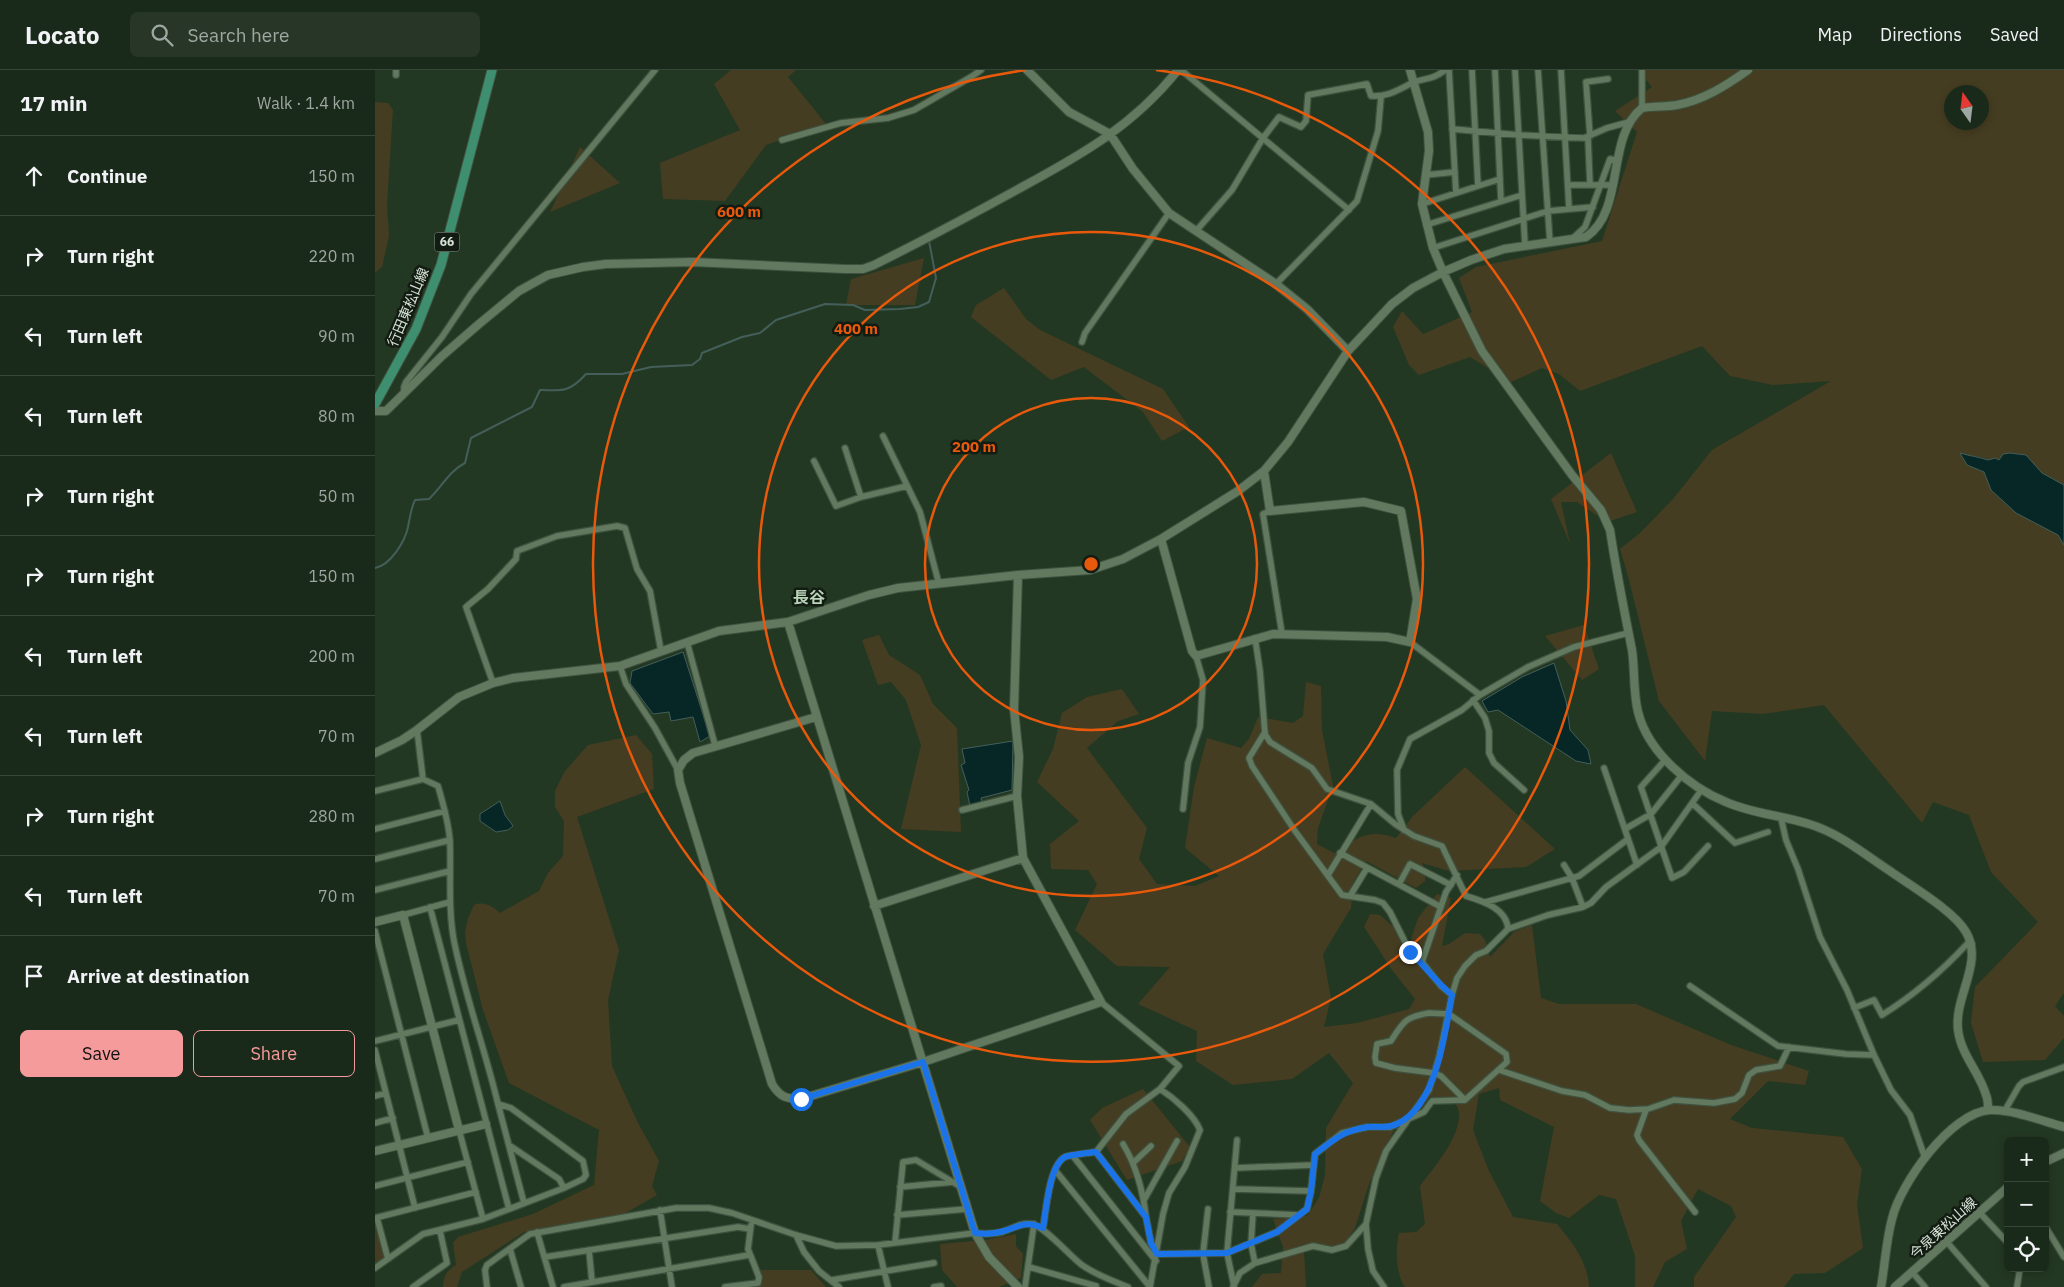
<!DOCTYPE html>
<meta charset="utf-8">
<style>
body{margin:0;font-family:"IBM Plex Sans","Noto Sans JP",sans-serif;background:#273627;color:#f1f3f6}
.controls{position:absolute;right:15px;bottom:15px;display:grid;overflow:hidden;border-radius:8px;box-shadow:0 2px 8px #0003}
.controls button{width:45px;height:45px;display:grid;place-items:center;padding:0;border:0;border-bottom:1px solid #384639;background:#1a2a1a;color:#f1f3f6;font:25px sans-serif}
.compass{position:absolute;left:1569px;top:15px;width:45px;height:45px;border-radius:50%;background:#1a2a1a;box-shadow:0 2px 8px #0003;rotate:346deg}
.stop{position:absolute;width:15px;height:15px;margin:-11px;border:4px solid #1a73e8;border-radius:50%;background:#fff}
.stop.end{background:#1a73e8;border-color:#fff;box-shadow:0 1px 5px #0008}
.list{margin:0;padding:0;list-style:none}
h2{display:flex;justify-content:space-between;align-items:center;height:65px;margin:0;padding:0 20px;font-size:21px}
h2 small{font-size:16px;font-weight:400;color:#9fa7a2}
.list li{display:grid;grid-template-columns:32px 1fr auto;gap:15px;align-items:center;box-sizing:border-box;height:80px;padding:0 20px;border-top:1px solid #384639}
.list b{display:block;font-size:19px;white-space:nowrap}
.list em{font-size:16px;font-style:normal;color:#9fa7a2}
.actions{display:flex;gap:10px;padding:15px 20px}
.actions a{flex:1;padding:11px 0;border:1px solid #f59b9b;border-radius:8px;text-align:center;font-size:18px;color:#f59b9b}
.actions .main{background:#f59b9b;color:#111}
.icon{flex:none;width:28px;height:28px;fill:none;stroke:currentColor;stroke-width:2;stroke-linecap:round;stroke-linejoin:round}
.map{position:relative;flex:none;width:1689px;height:1217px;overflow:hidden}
header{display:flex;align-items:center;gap:30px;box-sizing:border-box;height:70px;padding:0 25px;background:#1a2a1a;border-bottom:1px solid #384639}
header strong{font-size:24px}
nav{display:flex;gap:28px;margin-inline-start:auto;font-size:18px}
.search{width:350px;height:45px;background:#273627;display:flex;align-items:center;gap:12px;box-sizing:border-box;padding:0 18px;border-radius:8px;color:#9fa7a2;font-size:19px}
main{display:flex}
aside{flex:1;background:#1a2a1a}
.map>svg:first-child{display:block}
</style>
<header>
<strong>Locato</strong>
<div class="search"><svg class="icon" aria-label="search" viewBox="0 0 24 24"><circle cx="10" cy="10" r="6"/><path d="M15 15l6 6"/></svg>Search here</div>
<nav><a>Map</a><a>Directions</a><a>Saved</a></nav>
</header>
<main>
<aside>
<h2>17 min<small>Walk · 1.4 km</small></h2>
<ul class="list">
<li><svg class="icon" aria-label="ahead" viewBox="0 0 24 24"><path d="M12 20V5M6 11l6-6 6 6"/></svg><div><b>Continue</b></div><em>150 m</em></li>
<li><svg class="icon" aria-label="right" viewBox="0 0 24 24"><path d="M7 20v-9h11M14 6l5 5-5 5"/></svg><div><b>Turn right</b></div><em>220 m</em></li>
<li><svg class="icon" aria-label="left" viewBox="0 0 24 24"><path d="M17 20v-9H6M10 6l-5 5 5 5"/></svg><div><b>Turn left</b></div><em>90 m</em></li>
<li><svg class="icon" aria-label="left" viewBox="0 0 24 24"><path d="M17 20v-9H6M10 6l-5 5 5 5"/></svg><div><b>Turn left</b></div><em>80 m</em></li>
<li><svg class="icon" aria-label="right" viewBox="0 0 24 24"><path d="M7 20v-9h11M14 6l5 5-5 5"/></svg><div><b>Turn right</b></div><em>50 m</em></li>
<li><svg class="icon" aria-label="right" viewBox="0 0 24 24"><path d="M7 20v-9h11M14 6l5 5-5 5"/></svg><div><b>Turn right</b></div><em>150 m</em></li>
<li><svg class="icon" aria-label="left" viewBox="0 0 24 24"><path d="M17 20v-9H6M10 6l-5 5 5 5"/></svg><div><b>Turn left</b></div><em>200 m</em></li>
<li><svg class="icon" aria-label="left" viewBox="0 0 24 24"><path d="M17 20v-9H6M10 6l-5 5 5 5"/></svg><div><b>Turn left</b></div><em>70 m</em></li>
<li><svg class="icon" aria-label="right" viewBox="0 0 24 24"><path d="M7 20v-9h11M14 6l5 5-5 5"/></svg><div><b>Turn right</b></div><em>280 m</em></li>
<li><svg class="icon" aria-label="left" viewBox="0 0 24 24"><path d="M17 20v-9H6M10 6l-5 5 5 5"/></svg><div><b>Turn left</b></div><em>70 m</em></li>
<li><svg class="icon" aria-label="arrive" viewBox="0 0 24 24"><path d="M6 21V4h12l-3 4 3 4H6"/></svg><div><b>Arrive at destination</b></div></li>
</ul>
<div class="actions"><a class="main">Save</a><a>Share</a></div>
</aside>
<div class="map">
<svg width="1689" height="1217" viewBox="0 0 1689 1217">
<rect width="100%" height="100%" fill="#233822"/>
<path fill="#453d21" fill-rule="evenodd" d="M356,0h65l-8,7 38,47 -60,21 -41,56 -62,-2 -3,-36 80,-33 -26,-46z
M1263,0h426v415l-22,-12 -16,-18 -16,-2c-14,9 -14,8 -30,4 -6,-1 -13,-2 -20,-3l7,11 17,7 7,18 25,23 42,22 6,10v448l-9,13 9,10v22l-19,22 -62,2 -12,-39 4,-36 63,-65 -47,-50 -22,-57 -36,-13 -11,21 -98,-118 -61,9 -51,-3 -7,50 -46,-60 -31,-125 -8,-27 20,-16 33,-34 39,-49 119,-69 -58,4 -43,-9 -28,-30 -122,45 -21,-17 -17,-6 -31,14 -41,-25 -51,18 -10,-10 -16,-38 9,-16 21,23 49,-22 -13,-34 17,-11 126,-26 35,-109 -22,-21 37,-24zM1576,22h30v30h-30z
M0,32l13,1 5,7 -6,96 2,30 -7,31 -7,6z
M205,77l40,36 -70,29z
M549,188l-9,47h-69l5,-26z
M629,218l22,31 14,11 123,59 26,38 -27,14 -19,-29 -59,-45 -33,13 -80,-63 5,-12z
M1236,383l26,59 -30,10 -30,-20h-16l9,42 -19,-45z
M1209,555l15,44 -17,11 -37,-44z
M504,565l10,20 31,20 13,29 24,24 4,104 -60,-3 20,-84 -15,-45 -15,-18 -13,3 -16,-45z
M931,612l15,4 1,44 11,56 -15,42 -1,16 17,9c23,-15 34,-25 62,-15l17,-22 52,-49 90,82 -29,18 -77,4 -27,-8 3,6v12l-9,7 -50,-27 -13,22 -2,25 -28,46 8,44 -7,29 33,-4 52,-14 6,-10 -23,-29 -28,-43 6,-13 10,1 30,27 8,-24 19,-24 14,4 -9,48 7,-2 16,-11 15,1 5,6 5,17 24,-25 18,-7 9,73 18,6h77l95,41 78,26 -4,14 -37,-4 -38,38 22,9 91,9 19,32 -5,35 6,44 -38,25 -31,1 -10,13h-90v-10l42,-60 -5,-11 -33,-17 -17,32 6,28 -22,13 -12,25h-18v-31l-19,-57 -17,-4 -30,23 -13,-5 -16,-12 14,-74 -54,-27 -1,-12 -20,6 -6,36 16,41 24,46 44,7c15,18 31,38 32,63h-184c-9,-12 -10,-40 -6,-54l17,-1 9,-8 -5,-38c14,-19 41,-49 39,-74 -1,-5 -5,-10 -7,-15h-22l-13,18 -18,4 -30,65 -14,44 -13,19 -38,5 2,35h-54l10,-13 19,-1 2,-26 -10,-28 34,-3 12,-18 6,-23 1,-47 27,-45 -24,-30 -37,26 -59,6 -37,-24 1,-30 -59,-27 32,-37 -53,-1 -42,-36 22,-46 -9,-14 -37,-1 -1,-25 29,-23 -42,-39 16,-33 9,-36 25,-16 35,-8 17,25 -21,7 -31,27 60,80 -8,31 18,25 38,2 24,-10 -34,-28 9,-61 13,-49 34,10 8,-9 9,-22 35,6 10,-7z
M261,665l16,19 2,35 -77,28 42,133 -11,50 4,66 25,55 22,40 -7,25 5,9 -33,19 -100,18 -62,40 -5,15h-14c1,-11 3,-16 13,-22l-3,-22 5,-6 75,-23 61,-29 5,-55 -90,-47 -26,-73 -17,-67 -1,-11 3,-14 6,-13c10,-4 18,1 26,8l39,-22 9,-18 15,-17 1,-35 -9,-14v-16l10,-20 23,-26z
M768,1019l47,58 -8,14 -55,19 -37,-60 12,-12z
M0,1151l10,34 -1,4 -9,6z
M641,1164v12l7,8 -2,24 -22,9h-42l-15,-17 -2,-26 45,-4z
M386,1200h50l15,17h-68z"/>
<path fill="#062726" stroke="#445f5b" d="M1585,383c10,3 19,4 28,7l7,-2 4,2 4,-6 7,-1 16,2 16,18 22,12v60l-6,-10 -42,-22 -25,-23 -7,-18 -17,-7z
M308,582l27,84 -10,6 -7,-25 -22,4 -2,-9 -16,2 -23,-31 2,-12z
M1179,593l12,38 4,29 18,20 3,14 -15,-3 -78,-51 -10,2 -6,-11 40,-24z
M638,671l-1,49 -31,8 1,5 -12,3 -3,-14 2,-2 -8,-25 4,-2 -3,-14z
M125,731l5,14 8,11 -5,4 -12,2 -16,-11v-7z"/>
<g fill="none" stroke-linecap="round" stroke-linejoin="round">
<path stroke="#445f5b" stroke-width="2" d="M0,498c16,-3 30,-27 33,-41 2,-10 3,-19 7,-27l14,-1c13,-12 20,-28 36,-36l6,-25 61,-31 8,-17c22,1 30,2 46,-16h36l29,-7 41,-2 8,-6 2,-6 40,-16 18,-4 16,-13 49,-16 28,1 12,5 35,-1 18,-2 11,-5 7,-24 -7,-37"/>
<defs>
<path id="street" d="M806,0l168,140
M1074,0l7,123
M1097,0l6,116
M1120,0l6,131
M1140,0l10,175
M1163,0l12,173
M1186,0l8,138
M21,5v-5
M1267,38v-38
M1077,59l67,6 65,3 23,-10 22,-6
M1215,66l-4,-54 22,-3
M1213,68l2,46
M407,70l59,-17 47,-5 26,-8 57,-33 10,-7
M1051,105l29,-3
M1193,115h44
M1047,134l78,-25
M1051,155l96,-30
M821,161l36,-41 31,-52 16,-21 22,10 5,-6 2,-26 59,-11 4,12c17,1 27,-6 41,-13 14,-6 19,-2 33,-13
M1197,169l13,-12 25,-68 8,2
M1058,178l115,-37 45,-4
M901,214l81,-83 21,-70 3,-34
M707,272l3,-9 84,-120
M29,323v-6l2,-5 36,-45 29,-43 184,-224
M508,366l37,76 19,72
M470,378l16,49 46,-11
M439,391l22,45 25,-9
M895,441l-7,3 19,120
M880,568l5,33 5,63 5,8 42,26 15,21 44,15 24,20 19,12 28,10 24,50c17,5 41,13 42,33
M312,572l28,103
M1035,572l70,53
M245,596l6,18 29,44 23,42
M118,613l-27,-76 22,-18 28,-30 1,-8 40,-15 60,-10 8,2 12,41 13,22 11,60
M1098,630l12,18 4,13v22l5,10 30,27
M890,662l-16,26 3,8 43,65 47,64 33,5 8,3 7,9 20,40 12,10 19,24 11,9
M1290,690l-24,27 31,91 12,-6 24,-26
M1229,698l33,97
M0,721l48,-12
M1317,733l43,40 33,-11
M808,739l5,-46 12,-36 3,-47 -7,-24
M587,740l55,-14
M1406,748l5,22 12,29 22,68 27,53 27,65 17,35 19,25 15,43
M0,759l70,-18
M1250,759l26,-15 31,-39
M1029,760l-6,-16 -1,-44 13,-31 52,-29 18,-15 48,-28 46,-20 54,-14
M965,783l101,54
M0,789l75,-19
M1189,795l8,13 11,29
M953,805l43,-71
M1024,814l11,-20 41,21
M0,820l75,-19
M975,826l17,-28
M1111,832l93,-26 49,-37
M55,837l79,302
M28,845l47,-13
M0,861l53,207
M1047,892l24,-70 11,-17
M1315,916l88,60 68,8 28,1
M1479,938l20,-8 8,15c32,-20 59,-43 85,-71h5
M1054,943l20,1 57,40 1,8 -42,38 -24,-24 -7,-3 -39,-5 -19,-5 -1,-6 2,-13 14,-3c12,-19 14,-24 38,-28z
M0,971l84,-21
M0,980l40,158
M1124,1000l63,21 23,4 25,13 19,2 19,-1 26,-9 40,3 21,-4 7,-6 7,-18 7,-5 24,-4 9,-19
M0,1026l11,-3
M123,1034l26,99
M1271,1040l-9,25 2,5 56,72
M1629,1042l15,-26 4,-4 41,-15
M0,1053l18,-5
M84,1060l24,89
M748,1074c14,23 20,47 23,73
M134,1075l50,34 5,9
M721,1082l50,65 5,26 6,11 70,-1 50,-21 30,-23 4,-18 4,-37 27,-21 25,-6h23l34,-15 8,-11 33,-1
M698,1086l83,105
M759,1092l17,-16
M860,1098l78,-3
M680,1100l95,117
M0,1116l93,-24
M525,1117l53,-5
M858,1119l78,2
M769,1130l33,-59
M833,1139l-5,45 6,33
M285,1140l12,77
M855,1142l69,3
M1604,1142l29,31
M878,1143l-2,31 4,19
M522,1145l70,-6
M0,1148l101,-26
M2,1148l11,41
M1670,1156l19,31
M668,1158c3,-16 6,-63 22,-71 4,-2 24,-4 31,-5l30,-38 34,-25 19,-23 -78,-64
M162,1162l16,55
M421,1165l8,17 15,19 20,16
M1571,1171l40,46
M520,1173l8,-81 13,-2 45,27
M503,1175l10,42
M135,1179l11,38
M214,1180l3,32
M170,1187l193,-30 12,2
M654,1197l67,19
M0,1198l48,-34 60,-15 81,-31 19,-9 3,-4 -3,-14 -72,-53 -13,-4c-13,-55 -33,-108 -44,-163 -6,-32 -3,-66 -4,-99 -1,-19 -7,-38 -12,-56l-15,-7 -6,-49
M1537,1202l13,15
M457,1210l102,-17
M859,1216l-7,-33 10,-113
M38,1217l34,-24 -7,-32
M112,1217l-2,-17 2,-5 43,-31 146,-26h33l23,5 64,22 40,11 42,-1 97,-12c9,1 18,1 27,-1 10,-3 19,-10 30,-8 12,2 38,32 50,41 14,10 31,16 46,22
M189,1217l185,-32
M350,1217l33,-4 1,-6 -11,-28 3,-24
M559,1217l7,-1
M650,1217l9,-63
M775,1217l13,-73 6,-21 16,-26 15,-37c-6,-15 -26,-32 -40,-41
M858,1217l7,-14 15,-10 58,-17 19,4 14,-4 20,-22
M1009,1217l-11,-16 -5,-22 -2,-25 10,-46 10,-27 43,-61 10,-33 13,-62 5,-17 8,-12 11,-11 10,-4 22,-22 40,-14 35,-8 8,-4 15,-16 55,-40 41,-58
M1642,1217l3,-19"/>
<path id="secondary" d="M652,0l42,42 41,22 23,35 36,44 107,71 31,25 41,42
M1035,0l18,62 1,19 -7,53 11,44 10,24 39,79 90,124 29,35 9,20c6,40 14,80 22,120 3,20 1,42 6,62 10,40 51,75 88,90 27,12 55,13 83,22 30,9 55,30 81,47 21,15 64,40 76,61 18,31 -12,64 -8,98 3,25 22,43 28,65 2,4 2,10 2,15
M0,341h11l56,-55 37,-32 40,-33 29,-16 35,-8 23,-3 87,-2 152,7h18l11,-4c50,-25 99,-51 148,-78 61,-33 112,-62 156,-117
M786,469l31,112 4,5 77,-22 114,3 23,5 7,-43 -16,-88 -37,-9 -94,9 -6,-40
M413,552l187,611 14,24 29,30
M441,647l-123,36 -9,7 -6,10 2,13 92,301c8,13 14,15 29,15l122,-37 178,-60 -78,-144 -6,-62 2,-39 -5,-48 4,-134
M0,683l27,-13 15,-10 42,-33 34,-14 20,-5 107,-12 99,-35 69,-9 81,-27 29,-7 120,-13 72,-5 33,-11 38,-20 77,-48 26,-20 24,-29 60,-91 44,-47 21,-16 30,-16 28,-12 33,-11 82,-12c40,-27 19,-99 56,-129 12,-2 24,-1 35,-3 27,-5 50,-20 71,-35
M499,836l149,-48
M0,852l28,-7 56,215
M0,1081l111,-27
M1670,1092l19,-9
M1506,1217c4,-22 5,-46 11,-68 8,-35 59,-107 98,-109 22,-1 52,11 74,17
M1520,1217l113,-100"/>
<path id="primary" d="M0,334l41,-75 25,-64 51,-195"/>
</defs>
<use href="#street" stroke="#3f523f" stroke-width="8"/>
<use href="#secondary" stroke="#3f523f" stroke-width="10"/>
<use href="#primary" stroke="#3f523f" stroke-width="11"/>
<use href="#street" stroke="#627960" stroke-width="5.5"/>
<use href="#secondary" stroke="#627960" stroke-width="8"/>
<use href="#primary" stroke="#3e8f70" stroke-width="9"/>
</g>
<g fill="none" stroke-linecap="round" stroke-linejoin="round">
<path stroke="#1a73e8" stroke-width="6" d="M426,1029l122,-37 52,171c8,1 16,1 25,-1 19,-4 23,-13 43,-4 3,-16 6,-63 22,-71 4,-2 24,-4 31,-5l50,65 5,26 6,11 70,-1 50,-21 30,-23 4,-18 4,-37c18,-14 29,-24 53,-27 7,-1 16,1 23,-1 45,-12 54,-93 61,-131 -16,-13 -27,-29 -42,-43"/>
</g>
<g fill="none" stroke="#e8590c" stroke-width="2.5">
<circle cx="716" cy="494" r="166"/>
<circle cx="716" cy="494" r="332"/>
<path d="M781 0A498 498 0 1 1 651 0"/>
</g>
<g text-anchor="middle" stroke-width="5" stroke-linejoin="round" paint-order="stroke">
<rect fill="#131c13" stroke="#9ca79c" stroke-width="1" x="59.5" y="162.5" width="25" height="19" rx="4"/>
<g font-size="12" font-weight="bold" fill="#d6e3d6">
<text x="72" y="176">66</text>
</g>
<g font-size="14" fill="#d6e3d6" stroke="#131c13">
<text transform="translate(33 237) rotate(-67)" y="5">行田東松山線</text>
<text transform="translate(1568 1158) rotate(-42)" y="5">今泉東松山線</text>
</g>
<g font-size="16" font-weight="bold" fill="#bad4b8" stroke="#131c13">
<text x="434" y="533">長谷</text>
</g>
</g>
<circle cx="716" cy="494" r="8" fill="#e8590c" stroke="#131c13" stroke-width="2.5"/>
<g font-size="15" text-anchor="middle" font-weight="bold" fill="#e8590c" stroke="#131c13" stroke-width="5" stroke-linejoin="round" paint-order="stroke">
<text x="364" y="147">600 m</text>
<text x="481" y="264">400 m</text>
<text x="599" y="382">200 m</text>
</g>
</svg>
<div class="controls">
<button>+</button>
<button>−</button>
<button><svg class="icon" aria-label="locate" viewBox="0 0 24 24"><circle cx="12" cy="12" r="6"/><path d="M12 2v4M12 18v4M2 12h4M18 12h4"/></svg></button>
</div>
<svg class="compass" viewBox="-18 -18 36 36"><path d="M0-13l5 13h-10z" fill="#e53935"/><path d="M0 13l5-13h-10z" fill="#9fa7a2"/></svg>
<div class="stop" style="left:426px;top:1029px"></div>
<div class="stop end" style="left:1035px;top:882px"></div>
</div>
</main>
